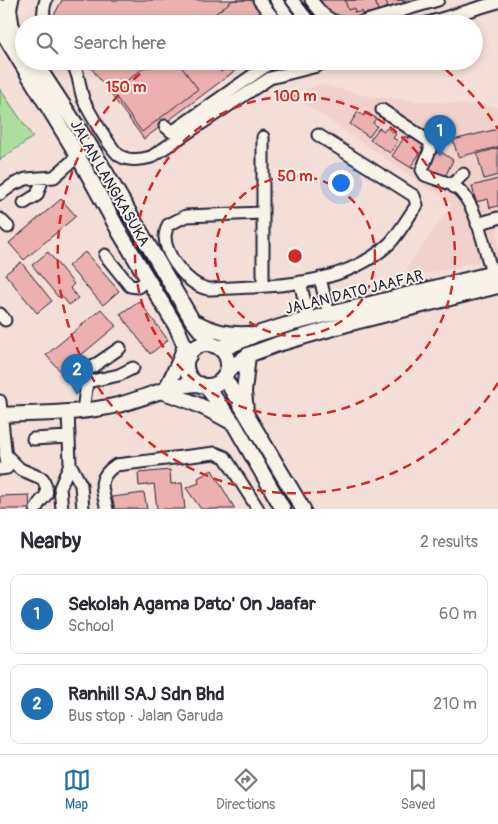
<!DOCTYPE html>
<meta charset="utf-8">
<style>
body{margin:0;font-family:Pangolin,sans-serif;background:#f2f2f3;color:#2b2b33}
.you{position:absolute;left:340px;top:182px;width:18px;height:18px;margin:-12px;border:4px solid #fff;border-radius:50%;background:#1a73e8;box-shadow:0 0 0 8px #1a73e833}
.badge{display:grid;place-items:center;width:32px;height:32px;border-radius:50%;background:#1f6fb2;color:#fff;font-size:16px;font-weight:700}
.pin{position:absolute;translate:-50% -41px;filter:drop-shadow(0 1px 2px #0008)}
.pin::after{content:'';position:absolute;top:26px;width:18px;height:15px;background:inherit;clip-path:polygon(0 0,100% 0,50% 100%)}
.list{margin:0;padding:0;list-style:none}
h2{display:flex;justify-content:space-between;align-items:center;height:65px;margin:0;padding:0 20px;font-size:21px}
h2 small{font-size:16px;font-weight:400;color:#7c7c81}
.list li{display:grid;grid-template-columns:32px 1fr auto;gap:15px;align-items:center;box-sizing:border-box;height:80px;margin:0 10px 10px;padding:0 10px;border:1px solid #e1e1e2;border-radius:10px}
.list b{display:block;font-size:19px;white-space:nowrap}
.list p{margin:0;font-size:16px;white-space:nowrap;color:#7c7c81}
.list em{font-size:16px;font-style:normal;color:#7c7c81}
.icon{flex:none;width:28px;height:28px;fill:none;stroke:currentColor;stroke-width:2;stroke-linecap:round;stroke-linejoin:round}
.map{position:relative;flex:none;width:498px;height:509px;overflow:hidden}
.search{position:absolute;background:#fff;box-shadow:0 2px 8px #0003;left:15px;right:15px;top:15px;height:55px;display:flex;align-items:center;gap:12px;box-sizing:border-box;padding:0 18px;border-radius:28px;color:#7c7c81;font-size:19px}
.sheet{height:245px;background:#fff}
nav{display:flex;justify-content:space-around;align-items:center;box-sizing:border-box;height:70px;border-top:1px solid #e1e1e2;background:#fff;font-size:14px;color:#7c7c81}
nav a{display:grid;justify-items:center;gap:2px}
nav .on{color:#1f6fb2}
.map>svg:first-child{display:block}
</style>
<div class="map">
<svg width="498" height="509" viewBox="0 0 498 509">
<rect width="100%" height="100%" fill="#f3dfd7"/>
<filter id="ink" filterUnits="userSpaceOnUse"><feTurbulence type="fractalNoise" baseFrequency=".02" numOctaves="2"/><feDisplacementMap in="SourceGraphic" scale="10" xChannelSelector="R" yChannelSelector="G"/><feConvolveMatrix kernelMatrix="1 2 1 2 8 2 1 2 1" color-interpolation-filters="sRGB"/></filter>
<g filter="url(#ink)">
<path fill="#f1d1cb" d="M320,84l51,13 127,10v150l-99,23 53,-76 -158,-108z"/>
<path fill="#abdd9d" stroke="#66806c" d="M0,89l33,48 -33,23z"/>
<path fill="#ebb0af" stroke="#22223b" d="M62,0h196l19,24h-219l-5,-7z
M233,0h23l18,24h-72z
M320,0h105l-74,24h-12z
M345,0h30l4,14 -10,2 -1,-3 -5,1 -1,-3 -7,2 -1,-5 -6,2z
M386,0h17l1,3 -6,1 1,4 -10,3z
M86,61h162l-104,78z
M153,61h24l21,28 -56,43 -30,-40z
M213,61h22l-14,11z
M358,112l6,4 2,-4 10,6 -3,5 4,3 -8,11 -19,-13z
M379,128l5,3 3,-3 9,6 -3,4 5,3 -8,12 -20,-13z
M498,129v18l-40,10 -5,-17z
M410,135l14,9 -3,4 2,1 -12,17 3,2 -1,1 -21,-13 13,-20 3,3z
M498,148v27l-14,4 -7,-25z
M435,151l5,3 1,-2 12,8 -8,17 -17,-8z
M498,179v27l-8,2 -2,-9 -12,3 -4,-16z
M61,199l15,17 -52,44 -15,-17z
M48,252l26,32 -4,4 8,10 -9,7 -8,-10 -3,2 -26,-32z
M85,252l34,39 -16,14 -35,-39z
M21,262l31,39 -15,12 -32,-39z
M139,301l29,39 -18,14 -30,-40z
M101,309l15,17 -55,46 -15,-17z
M170,470l1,14 11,-1 3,26h-28l-3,-25 -15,2 -1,-13z
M212,470l23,39h-34l-15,-21 13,-5 -1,-5z
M144,493l3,16h-32l-3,-12z
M29,495l1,14h-30v-13z"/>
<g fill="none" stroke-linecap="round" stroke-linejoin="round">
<defs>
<path id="minor" d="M46,0c-3,8 -4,16 1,24
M259,0l19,24
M276,0l17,24
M292,0l19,24
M311,0c11,14 16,21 34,24
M356,24l82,-24
M424,24l74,-22
M71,61c10,15 7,25 13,40 5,11 28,50 36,55 9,5 21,4 31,1l119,-79 47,-12 5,-5
M382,110l48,32v8l-8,20 3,5c9,4 20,6 29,11 23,14 30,63 38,87
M165,126l7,6 101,-71
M454,187l2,-6 7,-7
M0,194l14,-10 12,-5 28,-2 24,-21
M24,203l13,-8 6,-17
M263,213l-77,3 -18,9c-1,3 -3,8 -3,12 1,20 23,48 43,52 61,-3 135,-1 182,-46 10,-11 18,-26 27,-38l-3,-9 -96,-61
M0,219l8,8
M477,224l21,-6
M105,255l25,31 8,1 9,-7
M320,278l9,37
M300,282l9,38
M263,286v-149
M0,314l5,6
M87,382l32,-7 14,-7
M0,401l7,67 -7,1
M83,410l4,-28 -2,-10 35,-24
M68,411l2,53 11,21 2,24
M33,439l35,-2
M5,454l15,15 23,10c9,21 -1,15 -7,30
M62,509l-2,-21 10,-24
M107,509c-5,-20 -11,-31 9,-44l99,-12 10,4 33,52"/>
<path id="major" d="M11,0l-2,9 2,13
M0,7l24,39
M0,28l78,128 42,77 57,95 12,28
M34,61l58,88 100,171 20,25
M197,323c18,9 32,12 51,11
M186 365a21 21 0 1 1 42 0a21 21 0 1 1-42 0Z
M219,347l10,-1 28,-12 29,-9 212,-53
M227,371l21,-16 30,-11 69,-20 151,-38
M224,377l79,132
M168,385l11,-23 4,-11
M206,386l28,38 49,85
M160,391c29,9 45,16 71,31
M246,411l-2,-19 4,-37
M0,415c39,-2 80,-1 118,-10 28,-7 53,-21 82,-21"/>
</defs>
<use href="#minor" stroke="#22223b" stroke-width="15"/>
<use href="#major" stroke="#22223b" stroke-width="18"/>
<use href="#minor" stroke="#f7f3e8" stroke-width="11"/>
<use href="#major" stroke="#f7f3e8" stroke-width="14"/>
</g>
</g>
<g fill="none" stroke="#d62828" stroke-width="2.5" stroke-dasharray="9 6">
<circle cx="295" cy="256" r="80"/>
<circle cx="295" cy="256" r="160"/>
<path d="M498 383A239 239 0 1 1 156 61M239 24A239 239 0 0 1 351 24M434 61A239 239 0 0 1 498 129"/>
</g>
<g text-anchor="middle" stroke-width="4" stroke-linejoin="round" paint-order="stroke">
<g font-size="15" fill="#22223b" stroke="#f7f3e8">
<text transform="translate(110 183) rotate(60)" y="5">JALAN LANGKASUKA</text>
<text transform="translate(354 292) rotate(-14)" y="5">JALAN DATO JAAFAR</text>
</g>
</g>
<circle cx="295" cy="256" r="8" fill="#d62828" stroke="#f7f3e8" stroke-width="2.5"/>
<g font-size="15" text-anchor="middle" font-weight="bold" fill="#d62828" stroke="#f7f3e8" stroke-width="4" stroke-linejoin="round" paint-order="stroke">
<text x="126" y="92">150 m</text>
<text x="295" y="101">100 m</text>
<text x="295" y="181">50 m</text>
</g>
</svg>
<div class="you"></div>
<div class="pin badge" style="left:440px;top:156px">1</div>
<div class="pin badge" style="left:77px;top:395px">2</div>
<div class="search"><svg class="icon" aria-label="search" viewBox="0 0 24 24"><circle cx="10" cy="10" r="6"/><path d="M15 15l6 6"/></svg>Search here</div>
</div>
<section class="sheet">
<h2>Nearby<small>2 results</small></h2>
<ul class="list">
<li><span class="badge">1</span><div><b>Sekolah Agama Dato' On Jaafar</b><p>School</p></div><em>60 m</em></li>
<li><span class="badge">2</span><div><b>Ranhill SAJ Sdn Bhd</b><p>Bus stop · Jalan Garuda</p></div><em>210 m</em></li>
</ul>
</section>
<nav>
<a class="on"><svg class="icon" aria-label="map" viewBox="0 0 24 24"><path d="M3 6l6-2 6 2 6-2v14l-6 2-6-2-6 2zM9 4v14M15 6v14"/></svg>Map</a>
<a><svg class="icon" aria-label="directions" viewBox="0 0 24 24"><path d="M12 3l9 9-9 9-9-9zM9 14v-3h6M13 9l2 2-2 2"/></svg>Directions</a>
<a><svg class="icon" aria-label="saved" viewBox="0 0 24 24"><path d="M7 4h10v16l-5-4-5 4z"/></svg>Saved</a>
</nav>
